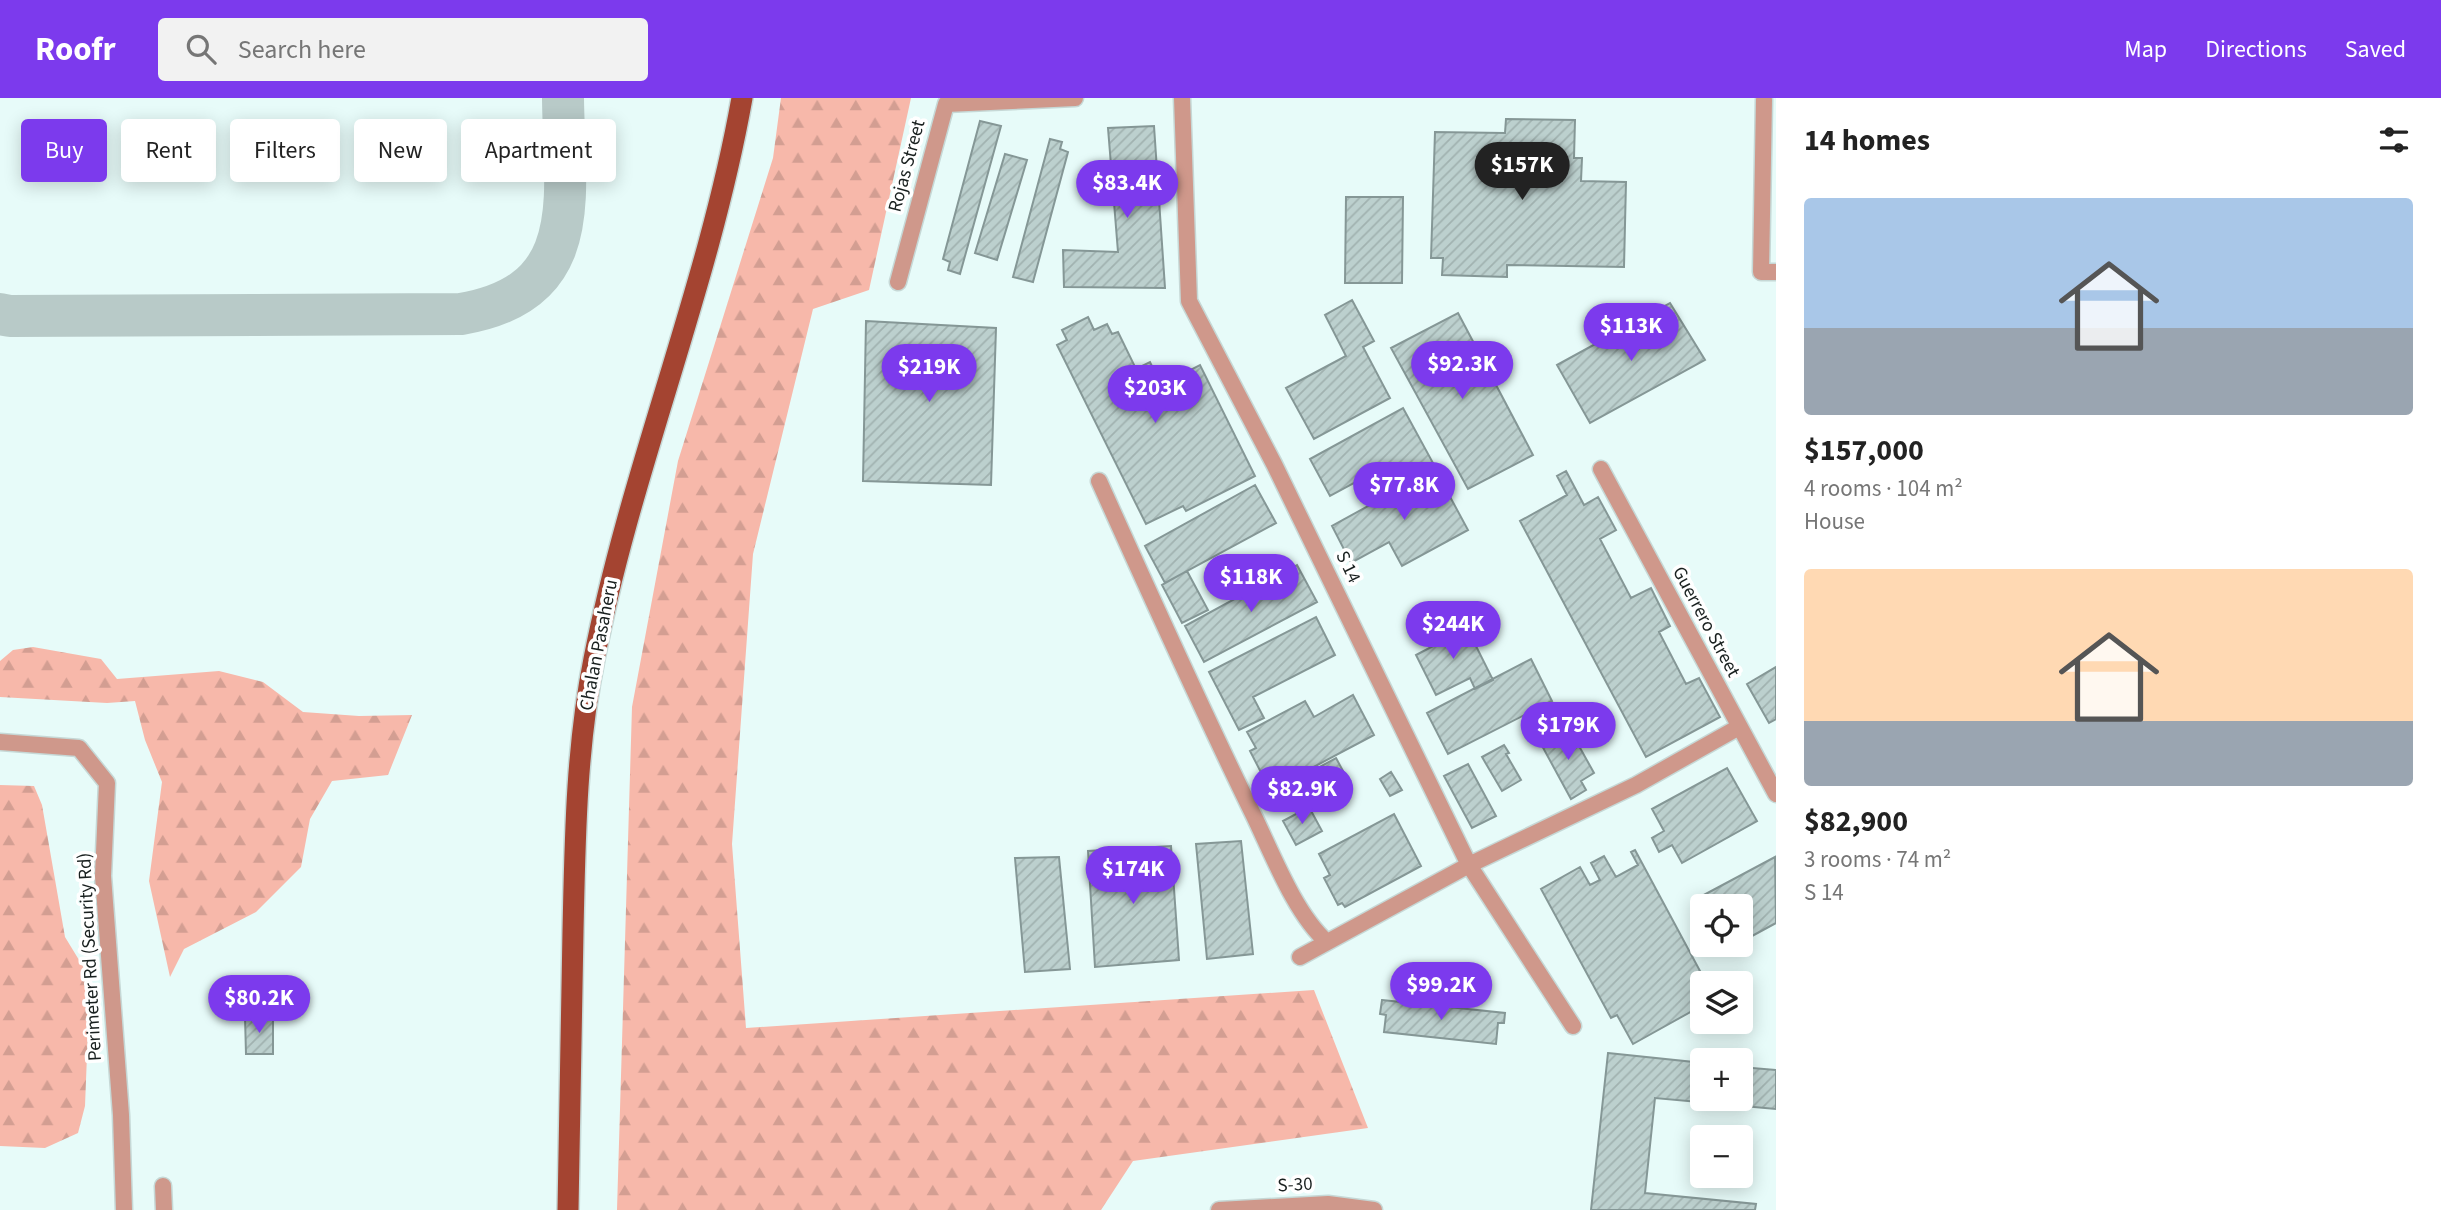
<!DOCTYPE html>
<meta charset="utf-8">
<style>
:root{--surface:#fff;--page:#f2f2f2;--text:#222;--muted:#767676;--accent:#7c3aed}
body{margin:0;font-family:"Source Sans 3",sans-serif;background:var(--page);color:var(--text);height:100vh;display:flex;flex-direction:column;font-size:26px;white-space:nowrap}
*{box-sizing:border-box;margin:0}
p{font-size:23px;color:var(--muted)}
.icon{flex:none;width:38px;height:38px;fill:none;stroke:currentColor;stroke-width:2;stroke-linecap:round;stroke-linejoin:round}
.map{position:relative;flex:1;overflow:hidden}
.side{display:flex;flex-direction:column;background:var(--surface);width:665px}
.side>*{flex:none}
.top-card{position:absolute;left:21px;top:21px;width:665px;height:63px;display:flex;gap:14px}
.controls{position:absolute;left:1690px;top:796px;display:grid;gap:14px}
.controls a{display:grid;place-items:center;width:63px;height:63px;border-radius:7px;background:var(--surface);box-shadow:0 4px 18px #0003;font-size:35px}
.price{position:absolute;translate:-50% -60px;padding:0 16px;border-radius:24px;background:var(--accent);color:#fff;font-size:23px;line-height:46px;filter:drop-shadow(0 2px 4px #0008)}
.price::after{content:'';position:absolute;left:50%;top:42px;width:21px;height:16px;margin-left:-10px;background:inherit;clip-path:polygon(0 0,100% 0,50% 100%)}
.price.selected{background:#222;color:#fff}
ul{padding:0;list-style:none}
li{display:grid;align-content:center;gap:14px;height:371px;padding:0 28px}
li span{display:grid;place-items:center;height:217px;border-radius:7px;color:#555}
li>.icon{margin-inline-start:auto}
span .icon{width:126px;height:126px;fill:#fffc;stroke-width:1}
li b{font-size:30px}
h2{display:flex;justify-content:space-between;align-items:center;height:84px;padding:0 28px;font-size:30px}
.pill{padding:0 24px;border-radius:7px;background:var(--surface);box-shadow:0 4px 18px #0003;font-size:24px;line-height:63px}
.pill.selected{background:var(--accent);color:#fff}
header{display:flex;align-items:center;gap:42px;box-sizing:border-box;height:98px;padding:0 35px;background:var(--accent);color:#fff}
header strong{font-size:33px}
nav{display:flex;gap:38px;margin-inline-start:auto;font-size:24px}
.search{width:490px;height:63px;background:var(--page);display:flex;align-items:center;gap:18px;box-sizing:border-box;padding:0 24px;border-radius:7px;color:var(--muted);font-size:26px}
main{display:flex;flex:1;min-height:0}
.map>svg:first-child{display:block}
.forest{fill:url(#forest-firs)}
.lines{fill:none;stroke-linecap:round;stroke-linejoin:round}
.taxiway{stroke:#b8cac8;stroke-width:42}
.building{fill:url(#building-hatch);stroke:#859796;stroke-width:2}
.minor-casing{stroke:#c6d8d6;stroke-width:19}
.major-casing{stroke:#c6d8d6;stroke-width:24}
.minor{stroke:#cf988b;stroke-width:16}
.major{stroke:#a44431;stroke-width:21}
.labels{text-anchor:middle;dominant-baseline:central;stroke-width:7;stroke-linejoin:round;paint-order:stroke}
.street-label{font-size:19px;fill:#19201f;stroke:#fff}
</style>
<header>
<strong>Roofr</strong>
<div class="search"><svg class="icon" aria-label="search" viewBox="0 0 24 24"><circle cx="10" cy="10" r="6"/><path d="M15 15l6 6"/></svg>Search here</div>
<nav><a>Map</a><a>Directions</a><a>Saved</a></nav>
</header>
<main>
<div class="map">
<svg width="1776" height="1112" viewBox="0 0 1776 1112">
<defs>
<pattern id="forest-firs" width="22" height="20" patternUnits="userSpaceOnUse" patternTransform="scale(1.75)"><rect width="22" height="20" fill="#f7b8aa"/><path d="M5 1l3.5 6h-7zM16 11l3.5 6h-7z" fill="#d39e92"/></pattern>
<pattern id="building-hatch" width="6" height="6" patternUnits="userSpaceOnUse" patternTransform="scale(1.75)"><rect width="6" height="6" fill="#bcd0ce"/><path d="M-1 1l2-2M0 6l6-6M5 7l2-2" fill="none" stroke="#a1b2b0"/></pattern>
</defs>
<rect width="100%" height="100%" fill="#e7fbf9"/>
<path class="forest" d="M781 0H911L869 192 813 211 753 456 732 746 746 930 1314 892 1368 1030 1133 1063 1101 1112H617L632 609 678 363 773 60Z
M33 549 101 561 117 581 219 573 263 584 303 614 359 618 412 617 388 677 332 683 310 721 301 769 256 814 184 851 170 879 149 783 162 684 145 642 135 603 107 605 0 599V563L13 552Z
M0 687 34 688 42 707 65 839 90 880 85 1008 78 1035 45 1050 0 1048Z"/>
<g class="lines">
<path class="taxiway" d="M0 216 10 218 461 216C587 195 564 98 563 0"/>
</g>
<path class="building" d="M1506 21 1575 22 1574 60H1582L1581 83 1626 84 1624 169 1507 167V179L1442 177 1443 160H1431L1435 34 1505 35Z
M980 23 1001 28 960 176 948 172 950 164 943 161Z
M1154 28 1165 190 1064 189 1063 152 1118 154 1108 30Z
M1050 41 1062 44 1060 51 1068 54 1033 184 1013 179Z
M1005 56 1027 62 997 162 975 155Z
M1346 99H1403L1402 185H1345Z
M1352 202 1374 243 1363 249 1390 300 1314 341 1286 290 1346 258 1325 217Z
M1670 205 1705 262 1590 325 1557 267Z
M1458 215 1533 357 1468 391 1391 250Z
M1088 219 1094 232 1107 226 1112 236 1118 234 1136 271 1150 264 1161 287 1200 267 1255 378 1186 413 1183 408 1146 426 1057 247 1067 242 1062 232Z
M866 223 996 230 991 387 863 383Z
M1403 310 1433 365 1373 398 1363 380 1330 398 1310 361Z
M1435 371 1468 432 1402 468 1389 444 1351 465 1332 428Z
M1566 373 1584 407 1598 399 1616 432 1600 441 1631 500 1651 490 1670 528 1659 534 1686 586 1699 580 1720 619 1646 659 1520 423 1567 397 1557 378Z
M1255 387 1276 425 1165 485 1145 448Z
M1297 467 1317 504 1204 564 1185 528Z
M1187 473 1208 512 1182 525 1162 487Z
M1316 519 1335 557 1253 599 1264 620 1239 632 1209 574Z
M1448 525 1455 538 1468 532 1493 582 1475 591 1470 580 1436 597 1416 557 1439 545 1433 533Z
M1531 561 1552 603 1448 656 1427 615Z
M1776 569V621L1769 625 1747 586Z
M1353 597 1374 637 1270 692 1250 653 1256 650 1247 634 1305 603 1314 619Z
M1569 630 1594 675 1581 683 1586 692 1571 701 1541 646Z
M1504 647 1509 655 1506 656 1521 682 1502 693 1482 659Z
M1336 660 1349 684 1309 706 1296 682Z
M1468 666 1496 718 1472 730 1444 678Z
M1727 670 1757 723 1682 765 1672 747 1659 754 1652 740 1664 733 1652 711Z
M1391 674 1402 692 1390 698 1380 681Z
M1309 709 1322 733 1296 747 1283 723Z
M1394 716 1421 768 1345 809 1342 805 1338 807 1324 780 1330 777 1319 756Z
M1241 743 1253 856 1207 861 1196 746Z
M1171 748 1179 862 1095 869 1088 753Z
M1635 752 1707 886H1703V907L1633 946 1617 917 1611 920 1541 791 1580 769 1590 787 1600 782 1591 765 1604 758 1616 779 1638 767 1631 754Z
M1059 759 1070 871 1025 874 1015 760Z
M1775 759 1776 825 1741 844V808H1705L1700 799Z
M1382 902 1505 915 1504 925H1498L1496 946 1384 934 1386 917 1380 916Z
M273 918V956H246L245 919Z
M1608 955 1703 965V1001H1741V969L1776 972V1011L1655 1000 1645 1095 1756 1106 1755 1112H1591Z"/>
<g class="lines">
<defs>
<path id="minor" d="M1182 0 1189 203 1274 366 1469 767 1573 928
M1764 2 1761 174H1776
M898 184 946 6 1075 0
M1601 371 1776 696
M1099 383C1149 494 1199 606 1253 716 1272 755 1295 816 1327 844
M0 644 79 650 107 685 103 778 121 1017 124 1112
M1300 859 1469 767 1636 687 1739 629
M163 1088 164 1112
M1219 1112 1328 1106 1374 1112"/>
<path id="major" d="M568 1112C570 1019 571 926 573 833 575 742 576 651 594 561 631 371 708 191 742 0"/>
</defs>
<use href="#minor" class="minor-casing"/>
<use href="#major" class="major-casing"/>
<use href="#minor" class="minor"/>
<use href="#major" class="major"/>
</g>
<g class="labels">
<g class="street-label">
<text transform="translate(907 68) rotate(-75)">Rojas Street</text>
<text transform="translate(1348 469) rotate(64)">S 14</text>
<text transform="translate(1706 524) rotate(62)">Guerrero Street</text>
<text transform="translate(599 547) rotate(-79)">Chalan Pasaheru</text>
<text transform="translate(90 859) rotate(-93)">Perimeter Rd (Security Rd)</text>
<text transform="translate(1295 1087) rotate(-3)">S-30</text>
</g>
</g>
</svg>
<div class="controls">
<a><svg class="icon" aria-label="locate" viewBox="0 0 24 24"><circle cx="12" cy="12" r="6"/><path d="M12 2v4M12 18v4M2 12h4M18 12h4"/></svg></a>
<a><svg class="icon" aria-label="layers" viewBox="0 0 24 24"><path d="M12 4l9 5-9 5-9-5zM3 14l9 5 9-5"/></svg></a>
<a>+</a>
<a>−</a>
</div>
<b class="price selected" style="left:1522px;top:104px">$157K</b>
<b class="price" style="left:1127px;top:122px">$83.4K</b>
<b class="price" style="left:1631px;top:265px">$113K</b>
<b class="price" style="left:1462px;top:303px">$92.3K</b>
<b class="price" style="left:929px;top:306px">$219K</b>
<b class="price" style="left:1155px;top:327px">$203K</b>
<b class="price" style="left:1404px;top:424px">$77.8K</b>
<b class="price" style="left:1251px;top:516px">$118K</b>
<b class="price" style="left:1453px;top:563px">$244K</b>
<b class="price" style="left:1568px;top:664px">$179K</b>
<b class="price" style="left:1302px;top:728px">$82.9K</b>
<b class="price" style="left:1133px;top:808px">$174K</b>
<b class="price" style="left:1441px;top:924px">$99.2K</b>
<b class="price" style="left:259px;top:937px">$80.2K</b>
<div class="top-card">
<a class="pill selected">Buy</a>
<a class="pill">Rent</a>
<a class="pill">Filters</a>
<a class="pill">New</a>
<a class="pill">Apartment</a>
</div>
</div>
<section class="side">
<h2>14 homes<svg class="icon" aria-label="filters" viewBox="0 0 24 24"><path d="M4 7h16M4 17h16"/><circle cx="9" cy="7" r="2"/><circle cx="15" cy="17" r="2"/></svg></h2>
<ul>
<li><span style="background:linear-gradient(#a9c7e8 60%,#9aa5b1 0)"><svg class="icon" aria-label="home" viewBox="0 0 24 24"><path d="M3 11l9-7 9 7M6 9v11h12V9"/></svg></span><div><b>$157,000</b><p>4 rooms · 104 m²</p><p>House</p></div></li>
<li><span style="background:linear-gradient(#ffd9b3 70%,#9aa5b1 0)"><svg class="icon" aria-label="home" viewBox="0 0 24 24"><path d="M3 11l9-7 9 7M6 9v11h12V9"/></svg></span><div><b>$82,900</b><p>3 rooms · 74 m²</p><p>S 14</p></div></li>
</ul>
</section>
</main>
